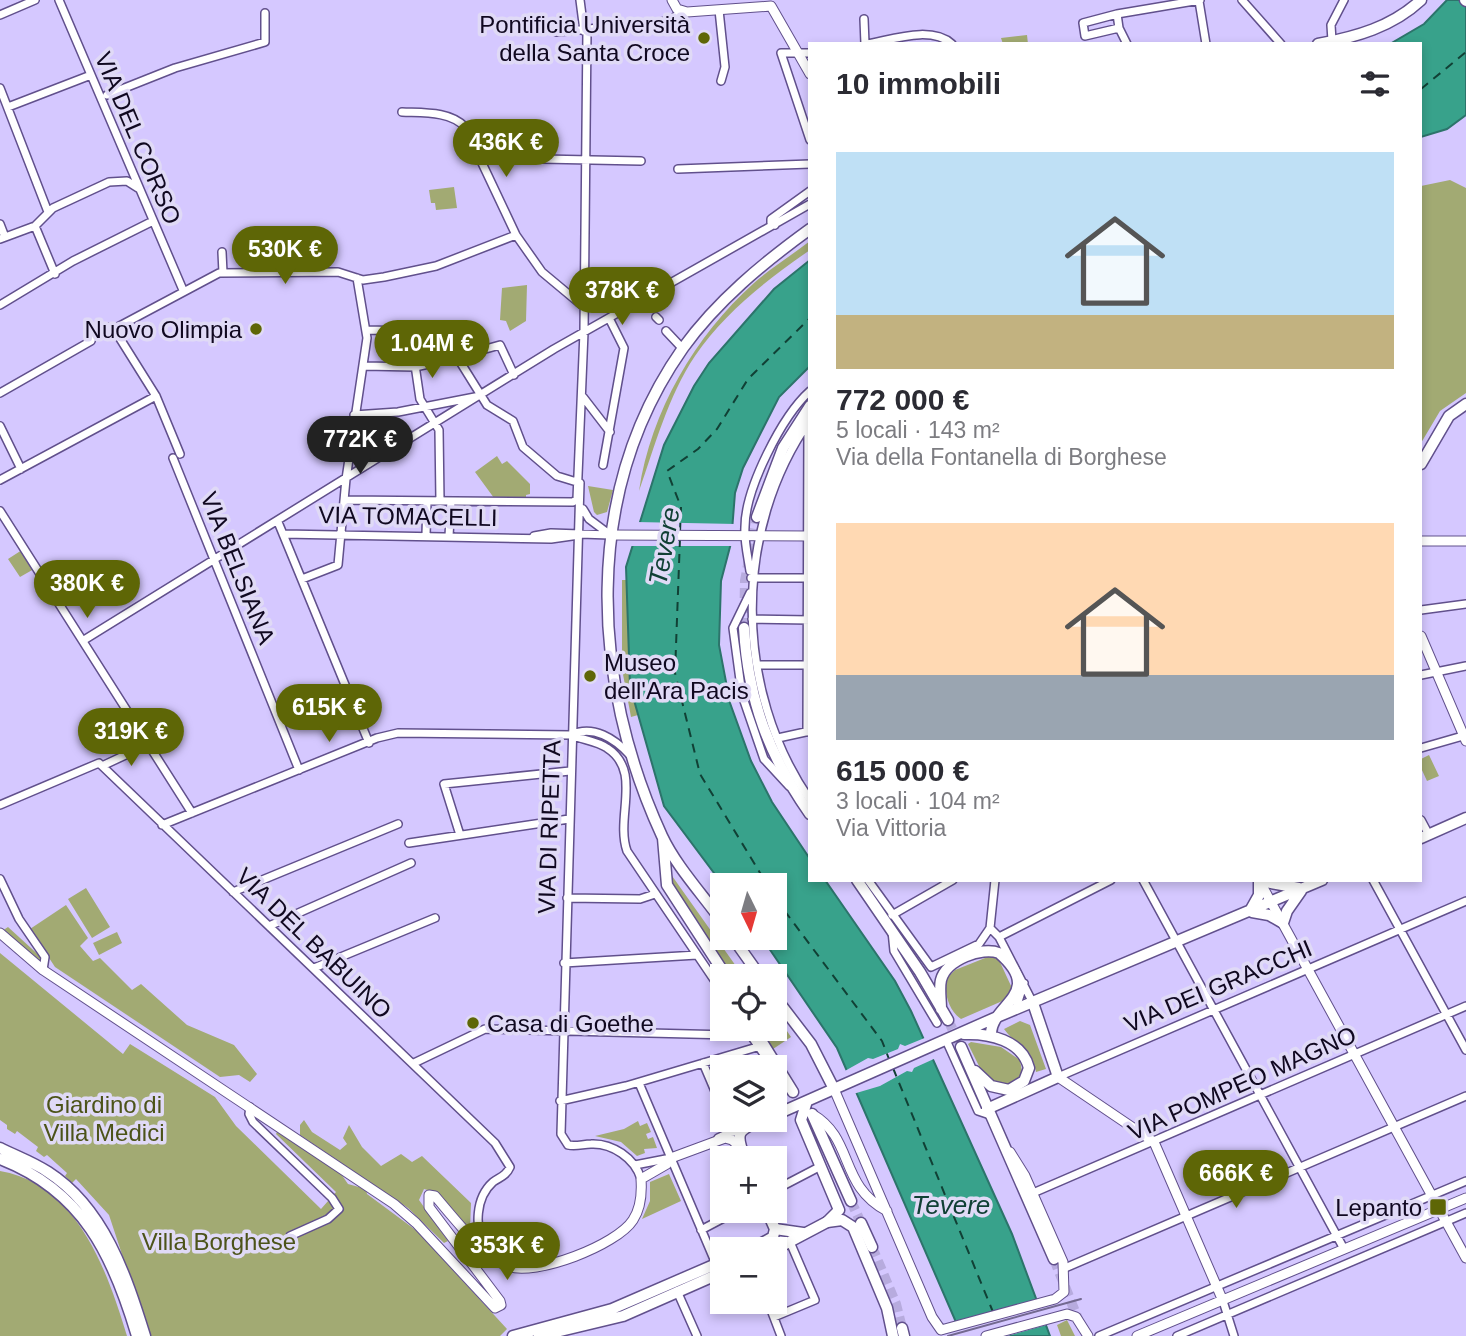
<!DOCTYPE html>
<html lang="it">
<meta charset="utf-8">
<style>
:root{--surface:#fff;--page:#f7f7f7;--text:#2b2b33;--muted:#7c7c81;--accent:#5e6606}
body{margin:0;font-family:Helvetica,sans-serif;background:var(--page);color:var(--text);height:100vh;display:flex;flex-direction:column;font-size:26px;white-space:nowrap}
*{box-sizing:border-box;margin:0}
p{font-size:23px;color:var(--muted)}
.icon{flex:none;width:38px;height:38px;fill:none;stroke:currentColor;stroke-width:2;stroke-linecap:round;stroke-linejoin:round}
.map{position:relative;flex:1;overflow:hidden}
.details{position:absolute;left:808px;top:42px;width:614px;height:840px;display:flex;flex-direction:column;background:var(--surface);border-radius:0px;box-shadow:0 4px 10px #0003}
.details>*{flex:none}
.needle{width:46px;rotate:175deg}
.fabs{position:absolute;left:710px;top:873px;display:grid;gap:14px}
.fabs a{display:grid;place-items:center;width:77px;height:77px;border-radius:0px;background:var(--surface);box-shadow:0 4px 10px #0003;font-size:35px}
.price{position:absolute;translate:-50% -60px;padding:0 16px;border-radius:24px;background:var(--accent);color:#fff;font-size:23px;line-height:46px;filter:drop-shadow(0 2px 4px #0008)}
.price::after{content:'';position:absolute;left:50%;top:42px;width:21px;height:16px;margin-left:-10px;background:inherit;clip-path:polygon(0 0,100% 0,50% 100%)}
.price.on{background:#222;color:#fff}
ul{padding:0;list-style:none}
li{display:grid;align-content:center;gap:14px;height:371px;padding:0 28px}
li span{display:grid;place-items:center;height:217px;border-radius:0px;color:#555}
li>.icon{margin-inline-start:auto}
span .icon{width:126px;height:126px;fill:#fffc;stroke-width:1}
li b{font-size:30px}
h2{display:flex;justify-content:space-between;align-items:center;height:84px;padding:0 28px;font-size:30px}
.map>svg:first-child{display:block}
.green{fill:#a2aa73}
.water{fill:#38a28b;stroke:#2c746b;stroke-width:2}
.pier{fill:#d5c8ff}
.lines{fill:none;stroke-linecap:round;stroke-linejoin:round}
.ferry{stroke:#114035;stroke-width:2;stroke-dasharray:9 7;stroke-linecap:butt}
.primary-tunnel{stroke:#b7abde;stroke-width:10;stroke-dasharray:10 5;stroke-linecap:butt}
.minor-casing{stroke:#61508c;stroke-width:10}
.tertiary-casing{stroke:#61508c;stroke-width:11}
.secondary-casing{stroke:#61508c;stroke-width:13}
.primary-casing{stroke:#61508c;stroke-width:13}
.minor{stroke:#fff;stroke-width:7}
.tertiary{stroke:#fff;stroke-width:9}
.secondary{stroke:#fff;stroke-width:10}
.primary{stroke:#fff;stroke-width:10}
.rail{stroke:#736990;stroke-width:2}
.poi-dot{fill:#5e6606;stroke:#e0daf6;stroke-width:2.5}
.labels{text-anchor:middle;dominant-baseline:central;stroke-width:7;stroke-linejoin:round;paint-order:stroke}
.poi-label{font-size:24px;fill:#100820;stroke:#e0daf6;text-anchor:end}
.street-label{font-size:24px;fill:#100820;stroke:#e0daf6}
.park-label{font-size:24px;fill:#4c5319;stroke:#e0daf6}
.water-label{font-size:26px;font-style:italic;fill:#114035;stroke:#e0daf6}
</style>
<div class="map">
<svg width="1466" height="1336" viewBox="0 0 1466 1336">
<rect width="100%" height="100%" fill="#d5c8ff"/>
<path class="green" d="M1027 35 1028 44H1003L1001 38Z
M1450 180 1466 188V393L1440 411 1421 443V186Z
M454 187 457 208 436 210 435 203H431L429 190Z
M810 241V250C768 279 724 313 695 356 668 396 655 446 639 491 651 411 695 336 754 283 771 268 792 255 810 241Z
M527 285 526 321 510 331 506 321 500 320 502 288Z
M497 456 502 464 507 461 530 484V494L526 495V498H494L475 472Z
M588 486 613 490 607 512 597 515 594 512Z
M22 550 34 569 20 577 8 559Z
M622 580H627L630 686 638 715 631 717 622 669Z
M1429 755 1439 776 1427 781 1421 768V759Z
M670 873 743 976H728L669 885Z
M86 888 110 927 92 938 68 899Z
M66 905 88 938 80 946 93 961 100 958 132 990 141 984 187 1025 234 1045 257 1074 250 1082 239 1075 220 1077 55 967 30 929Z
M8 927 43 959 40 966 2 931Z
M117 932 122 943 99 955 93 943Z
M0 953 123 1054 130 1044 215 1097 236 1126 321 1209 336 1192 276 1134 277 1132 339 1171 348 1184 366 1189 367 1194 417 1231 507 1329 500 1336H149L109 1215 76 1179 72 1183 65 1176 67 1173 47 1155 44 1157 36 1151 38 1147 17 1131 15 1134 7 1129V1125L0 1120Z
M990 956 999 960 1012 988 1007 999 961 1019C949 1011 943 992 947 978L955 970Z
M775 1013 791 1037 770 1051 756 1029H775Z
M1020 1021 1030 1025 1046 1069 1036 1072C1033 1050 1016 1046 1004 1029Z
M971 1042 1001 1047 1020 1060 1023 1077 1004 1087 984 1076 968 1044Z
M304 1120 312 1132 340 1150 347 1144 343 1138 349 1125 362 1147 381 1166 401 1154 412 1162 422 1156 471 1203 470 1230 438 1193 424 1189 419 1200 448 1241 444 1243 408 1208 300 1135V1125Z
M638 1121 640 1126 647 1123 651 1132 646 1134 648 1139 653 1137 657 1148 644 1149 645 1153 637 1156 621 1142 595 1136 624 1129Z
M0 1171C77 1184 107 1270 127 1336H0Z
M669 1174 681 1201 642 1219 650 1201V1182Z
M1067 1320 1075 1336H1061L1057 1325Z"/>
<path class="water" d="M1447 0H1466V115L1447 129 1421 137V44H1390L1424 24Z
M810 260V366L779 397 743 468 735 493 731 543 721 581 719 645 730 703 751 761 772 802 810 859V880H825L895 981 911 1011 1012 1234 1050 1336H962L837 1048 762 938H775V886L723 885 664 806 630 686 626 567 664 445 694 386 709 363 774 289Z"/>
<path class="pier" d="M636 522 736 524 735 544 734 546H630Z
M927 1037 936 1058 914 1068 912 1072 907 1071 880 1086 853 1094 843 1072 868 1058 873 1059 898 1049 900 1044 905 1046Z
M1041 1298 1050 1324 1007 1336H958L953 1324Z"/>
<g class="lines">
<path class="ferry" d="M1421 89 1466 52
M680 532 681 507 667 471 698 449 717 429 748 379 810 318
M680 538 675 673 700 774 768 886
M775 898 882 1041 889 1059
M893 1068 993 1312"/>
<path class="primary-tunnel" d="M744 628 745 581 757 517
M948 1020 961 1047
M851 1201 861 1223
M872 1247 896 1304 902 1328
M1054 1259 1080 1324"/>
<defs>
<path id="minor" d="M59 0 183 290
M580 0 584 31
M1242 0 1281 44
M1199 1 1206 44
M719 10 725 67 721 81
M1117 14 1200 0
M0 15 35 0
M864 19 865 44
M661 22 672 20 681 11
M1119 28 1085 36 1083 23 1117 14 1119 28 1127 44
M556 32 653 23
M1332 41 1331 25 1344 0
M866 44C891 40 931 25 952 44
M810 53H781L810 140
M0 88 48 212
M107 95 175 68 265 42V13
M8 107 91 75
M402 112C423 113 450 111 465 127L516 235 542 272 584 307
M479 152 542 159 641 161
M678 169 810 164
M0 224 5 237
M775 225 771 223V219L810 191
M35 226 55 274
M0 239 35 226 53 208 109 182 127 181 138 188
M222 252 223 273
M0 305 73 261 153 221
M656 317 659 320
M114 329 156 396 180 454
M367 330 410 331 420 399 439 430 440 501
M666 331 683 349
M454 352 487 405 513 421 523 447 557 476 580 483
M364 366 415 367 433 363 462 349 482 350 500 345 514 375
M0 393 91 341 93 334 105 327 114 329 219 273 338 272 363 280 384 277 436 266 516 235
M583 397 610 432
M354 415 398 412 475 397
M810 420C732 531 734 690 810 800
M0 426 21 469
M173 458 299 770
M603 465 624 348 609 318
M0 480 156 396
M580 483 561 1134 568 1145C576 1147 583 1144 591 1144 612 1143 635 1158 641 1179
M344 500 573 502 577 499 584 332 587 31
M583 509 589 519 609 534
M0 511 192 813
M278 522 369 743
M283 534 551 539 579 535
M426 535 427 501
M449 536 451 501
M534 536 551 533 610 535
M750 571C748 557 744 542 745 527 745 489 782 416 810 391
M751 578H809
M302 579 338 565 346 479 367 338 357 278
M750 593 733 628 742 695 764 759 789 786
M1421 610 1466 604
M752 619 810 620
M84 640 554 349 810 204
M757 665H808
M1421 675 1466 666
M807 732 808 425
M571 735C583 740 597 741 607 748 643 771 615 817 627 851L723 993
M778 738 810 731
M1421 748 1466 735
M102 766 149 744
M0 805 99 763 495 1143 510 1167C506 1176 500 1177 493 1182 475 1198 475 1227 484 1247
M1421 820 1429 835
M162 825 377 738 398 733 571 735C593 724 615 739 630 755
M460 835 444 784 570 771
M409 843 569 819
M0 879 19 919 45 957 43 970
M868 880 931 967 979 944 990 928
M995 880 990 928 999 937 1033 1003
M1143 880 1344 1249
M1373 880 1466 1050
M233 892 398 824
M567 898 640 899 655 894
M892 915 953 880
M269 926 411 863
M892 931 894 951 937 1023
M999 937 1111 880
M564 963 697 955
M314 968 435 918
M1016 1008 1024 983
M747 1030 772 1066
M946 1040 978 1111 990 1115
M414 1063 485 1029 730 1035 749 1033
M703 1063 723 1110
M1058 1077 1466 901
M639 1083 716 1264
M560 1101 626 1086 757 1047
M250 1107 249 1114 253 1122 332 1198 339 1209 328 1219 290 1236
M727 1120 733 1132
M718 1138 742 1127
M635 1165 671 1158
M775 1190 821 1166
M1033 1193 1466 1006
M701 1230 737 1211
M1065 1268 1466 1096
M677 1291 697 1336
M1223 1301 1234 1336
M768 1302 781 1336
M774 1317 815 1300 790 1242
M1099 1336 1466 1181
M1177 1336 1466 1213"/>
<path id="tertiary" d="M672 0 677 9 687 12 771 6 810 74
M610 535 810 536
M1421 541H1466
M1421 636 1466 741
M1260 882 1466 1258
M0 933 43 970 394 1204 416 1223 495 1308 501 1305 500 1301 429 1207V1195L435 1196C453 1217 483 1256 507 1266 535 1277 617 1245 633 1220 641 1208 642 1193 641 1179L667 1164 671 1158 725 1138 732 1140 741 1148
M1058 1077 1154 1142 1223 1301
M834 1089 932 1317 941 1330 1055 1299 1064 1292 1063 1262 1025 1176 1010 1152
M812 1114C855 1139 838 1185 887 1211
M986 1336 1067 1314 1076 1317 1088 1336
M1137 1336 1466 1198"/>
<path id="secondary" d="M1421 838 1466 818
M1250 911 1259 895V881L1299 888
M1252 912 1269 915 1283 923 1287 911 1301 891
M997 1017 1322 880
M987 1109 1058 1077 1033 1003
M827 1222 842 1220 853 1227 887 1308 893 1336
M775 1229 803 1233"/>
<path id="primary" d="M1465 0 1466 1
M1318 44C1356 37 1392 27 1421 0
M1421 464 1449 416 1466 404
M757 517 783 448 810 406
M744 628C748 700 769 756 810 814
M663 838 667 885 726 976
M857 880 920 972 948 1020
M723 923C703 895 676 866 662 836 591 682 581 493 683 348 717 301 763 263 810 229
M733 938 760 976
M775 997 811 1044 834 1089
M941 1009C941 1000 939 988 941 980 946 960 982 946 999 953 1046 994 991 1004 991 1034
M754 1029 793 1092
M964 1034C989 1033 1022 1040 1029 1068L1024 1081 1009 1090 991 1086 975 1071
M961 1047 1054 1259
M812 1114 851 1201
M775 1115 997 1017
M0 1148C16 1156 33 1162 48 1172 104 1208 126 1275 145 1336
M745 1158C735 1133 737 1130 762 1120
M0 1159C83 1191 113 1255 137 1336
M861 1223 872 1247
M750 1250 773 1237 775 1229 767 1211
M774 1250 827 1222 839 1210 801 1120 807 1101
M902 1328 904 1336
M513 1336 612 1309 723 1261
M539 1336 623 1316 723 1272"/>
</defs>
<use href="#minor" class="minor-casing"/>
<use href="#tertiary" class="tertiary-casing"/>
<use href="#secondary" class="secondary-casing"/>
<use href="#primary" class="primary-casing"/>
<use href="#minor" class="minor"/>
<use href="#tertiary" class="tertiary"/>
<use href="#secondary" class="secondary"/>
<use href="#primary" class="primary"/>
<path class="rail" d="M948 1336 1081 1299"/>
</g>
<g class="poi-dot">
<circle cx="704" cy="38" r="7"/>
<circle cx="256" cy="329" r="7"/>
<circle cx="590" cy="676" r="7"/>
<circle cx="473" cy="1023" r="7"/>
<rect x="1429" y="1198" width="18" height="18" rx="3.5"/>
</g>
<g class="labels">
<g class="poi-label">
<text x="690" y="24">Pontificia Università<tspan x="690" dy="28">della Santa Croce</tspan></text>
<text x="242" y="329">Nuovo Olimpia</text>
<text x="604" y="662" text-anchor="start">Museo<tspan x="604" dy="28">dell'Ara Pacis</tspan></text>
<text x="487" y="1023" text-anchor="start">Casa di Goethe</text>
<text x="1422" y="1207">Lepanto</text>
</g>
<g class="street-label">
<text transform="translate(138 138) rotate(67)">VIA DEL CORSO</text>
<text transform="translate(408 516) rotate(1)">VIA TOMACELLI</text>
<text transform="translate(238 568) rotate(68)">VIA BELSIANA</text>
<text transform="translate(549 827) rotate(-88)">VIA DI RIPETTA</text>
<text transform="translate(314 943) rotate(44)">VIA DEL BABUINO</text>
<text transform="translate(1218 986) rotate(-23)">VIA DEI GRACCHI</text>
<text transform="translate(1242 1083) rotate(-24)">VIA POMPEO MAGNO</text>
</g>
<g class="park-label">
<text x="104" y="1104">Giardino di<tspan x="104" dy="28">Villa Medici</tspan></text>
<text x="219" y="1241">Villa Borghese</text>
</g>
<g class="water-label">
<text transform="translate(664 546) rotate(-80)">Tevere</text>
<text x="951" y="1205">Tevere</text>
</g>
</g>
</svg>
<div class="fabs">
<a><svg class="needle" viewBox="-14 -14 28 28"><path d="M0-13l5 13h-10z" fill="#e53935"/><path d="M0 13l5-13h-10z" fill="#7c7c81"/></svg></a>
<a><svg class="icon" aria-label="locate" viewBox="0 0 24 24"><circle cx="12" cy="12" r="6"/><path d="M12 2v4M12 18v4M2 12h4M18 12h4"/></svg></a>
<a><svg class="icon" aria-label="layers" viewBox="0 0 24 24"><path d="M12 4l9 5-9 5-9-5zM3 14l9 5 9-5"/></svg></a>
<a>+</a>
<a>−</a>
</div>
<b class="price" style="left:506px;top:179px">436K €</b>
<b class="price" style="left:285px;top:286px">530K €</b>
<b class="price" style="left:622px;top:327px">378K €</b>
<b class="price" style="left:432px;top:380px">1.04M €</b>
<b class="price on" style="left:360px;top:476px">772K €</b>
<b class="price" style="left:87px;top:620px">380K €</b>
<b class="price" style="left:329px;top:744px">615K €</b>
<b class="price" style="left:131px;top:768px">319K €</b>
<b class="price" style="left:1236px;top:1210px">666K €</b>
<b class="price" style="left:507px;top:1282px">353K €</b>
<section class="details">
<h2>10 immobili<svg class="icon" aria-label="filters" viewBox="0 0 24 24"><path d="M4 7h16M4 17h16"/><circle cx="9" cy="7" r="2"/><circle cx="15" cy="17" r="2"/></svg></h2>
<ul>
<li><span style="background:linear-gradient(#bfe0f5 75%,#c2b280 0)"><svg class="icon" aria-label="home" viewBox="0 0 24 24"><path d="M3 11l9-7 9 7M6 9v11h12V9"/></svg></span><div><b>772 000 €</b><p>5 locali · 143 m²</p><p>Via della Fontanella di Borghese</p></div></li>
<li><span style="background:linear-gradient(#ffd9b3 70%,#9aa5b1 0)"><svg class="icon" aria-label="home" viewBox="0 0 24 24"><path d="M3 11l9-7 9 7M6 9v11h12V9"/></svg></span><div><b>615 000 €</b><p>3 locali · 104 m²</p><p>Via Vittoria</p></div></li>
</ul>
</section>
</div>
